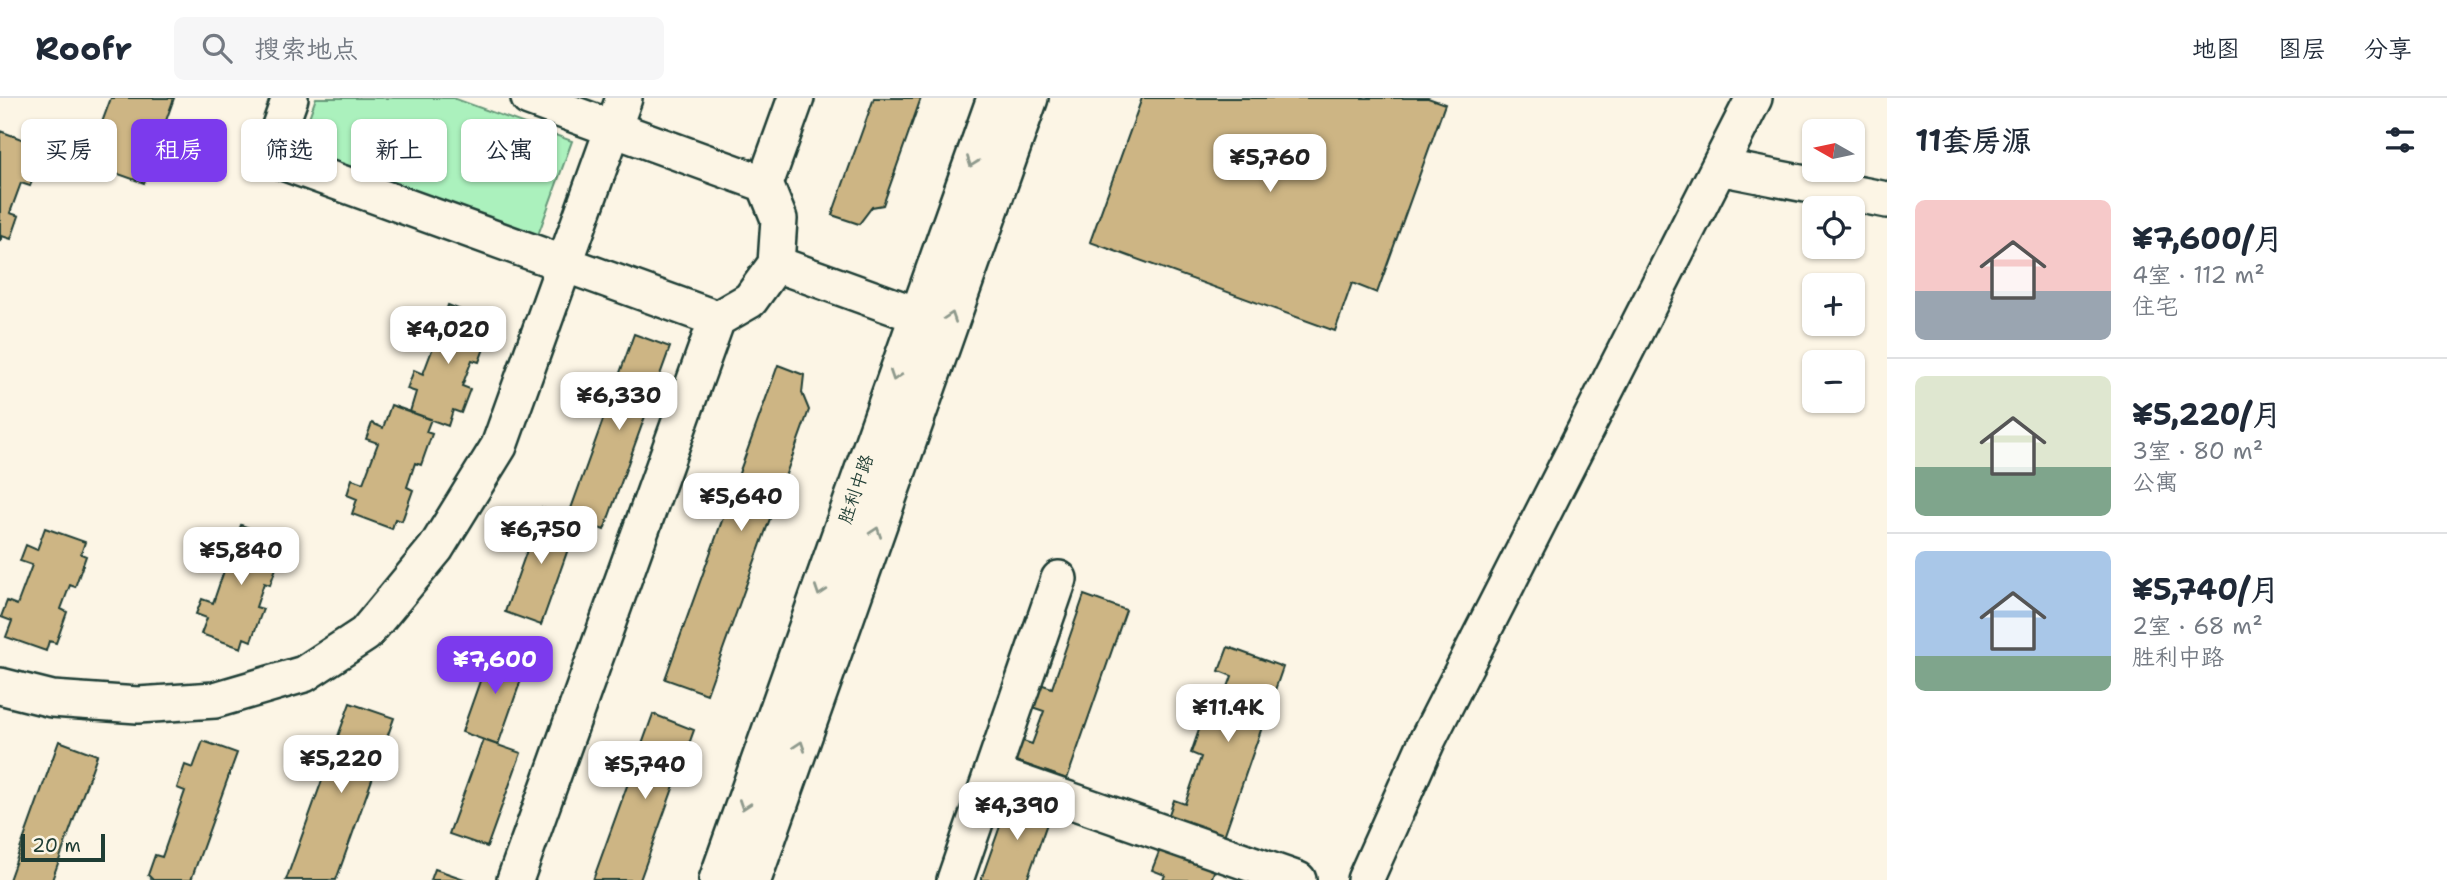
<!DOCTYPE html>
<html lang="zh">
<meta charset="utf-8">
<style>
:root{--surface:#fff;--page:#f6f6f7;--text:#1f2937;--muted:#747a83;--line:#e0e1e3;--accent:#7c3aed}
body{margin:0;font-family:"Shantell Sans","LXGW WenKai TC",sans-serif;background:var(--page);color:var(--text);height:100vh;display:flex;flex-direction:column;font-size:26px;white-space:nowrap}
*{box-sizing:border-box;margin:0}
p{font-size:23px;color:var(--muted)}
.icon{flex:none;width:38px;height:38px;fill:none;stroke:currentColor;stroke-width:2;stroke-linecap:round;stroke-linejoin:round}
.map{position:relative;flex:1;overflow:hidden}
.drawer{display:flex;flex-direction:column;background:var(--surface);width:560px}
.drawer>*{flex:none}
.guide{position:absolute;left:21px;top:21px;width:665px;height:63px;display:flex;gap:14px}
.needle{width:46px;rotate:279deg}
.buttons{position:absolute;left:1802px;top:21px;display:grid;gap:14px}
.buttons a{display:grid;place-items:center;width:63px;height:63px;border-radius:10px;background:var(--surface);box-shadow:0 2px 5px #0004;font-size:35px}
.scale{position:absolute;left:21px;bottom:18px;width:84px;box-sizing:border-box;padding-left:7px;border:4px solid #1f3d34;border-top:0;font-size:19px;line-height:24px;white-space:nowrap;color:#1f3d34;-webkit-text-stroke:5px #fcf5e5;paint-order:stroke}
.price{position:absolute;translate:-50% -60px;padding:0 16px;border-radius:14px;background:#fff;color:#222;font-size:23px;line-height:46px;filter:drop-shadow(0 2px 4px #0008)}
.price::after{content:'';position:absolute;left:50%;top:42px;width:21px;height:16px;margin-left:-10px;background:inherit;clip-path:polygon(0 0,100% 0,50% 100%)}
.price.on{background:var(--accent);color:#fff}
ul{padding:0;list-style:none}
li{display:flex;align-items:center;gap:21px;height:175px;padding:0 28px}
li+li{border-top:2px solid var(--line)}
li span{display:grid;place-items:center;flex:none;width:196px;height:140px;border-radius:10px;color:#555}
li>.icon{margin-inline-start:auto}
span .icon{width:84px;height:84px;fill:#fffc;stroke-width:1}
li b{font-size:30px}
h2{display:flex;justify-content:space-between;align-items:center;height:84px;padding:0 28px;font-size:30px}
.chip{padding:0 24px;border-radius:10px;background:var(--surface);box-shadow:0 2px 5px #0004;font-size:24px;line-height:63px}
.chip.on{background:var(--accent);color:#fff}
header{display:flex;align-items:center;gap:42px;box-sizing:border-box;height:98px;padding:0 35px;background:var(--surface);border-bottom:2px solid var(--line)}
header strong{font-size:33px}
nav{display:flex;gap:38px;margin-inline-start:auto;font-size:24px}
.search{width:490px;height:63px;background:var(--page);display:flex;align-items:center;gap:18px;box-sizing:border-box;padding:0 24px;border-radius:10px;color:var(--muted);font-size:26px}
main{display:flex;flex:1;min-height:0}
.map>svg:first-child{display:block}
.green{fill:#abf1bd;stroke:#659778;stroke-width:2}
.building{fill:#cdb584;stroke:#1f3d34;stroke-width:2}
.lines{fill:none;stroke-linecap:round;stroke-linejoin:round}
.minor-casing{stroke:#1f3d34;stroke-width:40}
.minor{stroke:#fcf5e5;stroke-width:35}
.oneway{stroke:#8e998c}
.labels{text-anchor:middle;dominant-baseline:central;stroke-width:5;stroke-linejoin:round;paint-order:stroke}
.street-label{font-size:18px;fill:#1f3d34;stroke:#fcf5e5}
</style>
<header>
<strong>Roofr</strong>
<div class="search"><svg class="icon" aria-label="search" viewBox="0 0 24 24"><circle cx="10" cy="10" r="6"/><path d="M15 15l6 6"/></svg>搜索地点</div>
<nav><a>地图</a><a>图层</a><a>分享</a></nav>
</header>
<main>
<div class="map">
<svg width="1887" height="782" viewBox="0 0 1887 782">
<rect width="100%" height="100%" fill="#fcf5e5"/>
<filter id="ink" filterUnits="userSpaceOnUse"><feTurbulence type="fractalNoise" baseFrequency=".0143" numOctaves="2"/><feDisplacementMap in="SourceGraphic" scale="14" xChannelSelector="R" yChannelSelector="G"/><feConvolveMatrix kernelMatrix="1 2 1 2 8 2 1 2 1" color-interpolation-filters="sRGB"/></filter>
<g filter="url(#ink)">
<path class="green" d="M316 0H453L572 43 538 137 298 50Z"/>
<path class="building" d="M111 0H174L144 85 87 65Z
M874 0H921L883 107 872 109 859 126 832 117Z
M1142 0H1428L1445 6 1377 195 1352 185 1335 233 1090 144Z
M0 33 35 46 29 64 38 67 30 88 21 85 10 115 19 118 11 141 2 138 0 144Z
M448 207 486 222 482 234 489 237 479 264 472 262 462 288 470 291 461 315 453 312 448 328 410 314 416 294 407 291 414 272 423 276 435 244 425 240 431 225 441 228Z
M634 236 670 249 604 432 568 419Z
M778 267 804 277 802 295 809 312 707 596 665 581Z
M391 307 431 321 426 334 432 336 421 367 415 365 407 389 413 392 402 423 395 421 392 431 352 416 357 401 347 397 352 381 363 385 378 345 366 341 372 325 383 330Z
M542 410 578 423 541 527 505 514Z
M241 427 280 441 276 454 281 456 270 487 264 485 256 509 263 511 251 543 244 540 241 550 201 536 207 520 196 516 202 501 213 505 227 464 216 460 221 445 233 449Z
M45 430 85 444 81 456 86 458 75 489 70 487 61 511 67 514 56 545 49 543 46 553 6 539 12 523 1 519 7 503 17 507 32 467 20 463 26 447 37 452Z
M1084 497 1126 512 1067 681 1013 662 1020 642 1032 646 1044 613 1032 609 1040 586 1052 590Z
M492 549 528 562 498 647 462 634Z
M1228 549 1283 569 1223 741 1167 722 1174 702 1185 706 1201 659 1191 655 1206 612 1218 616 1232 578 1219 573Z
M350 605 394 620 336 782H286Z
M653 616 694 632 640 782H593Z
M483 642 521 655 487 749 449 736Z
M59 643 97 657 52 782H9Z
M203 643 237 655 191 782H153L148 777 155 757 162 759 185 693 177 690 185 667 193 670Z
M1010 700 1051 714 1027 782H981Z
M1161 749 1216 768 1211 782H1163L1165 777 1152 772Z
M435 771 467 782H431Z"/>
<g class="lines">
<defs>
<path id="minor" d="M290 0 269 59 717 221
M529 0 765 86
M1719 69 1887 102
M776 166 917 217
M0 588 52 601 138 607 215 602 304 576 365 536 436 450 499 348 624 0
M992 675 1298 782
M515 782 717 221 750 202 776 166 779 121 765 86 796 0
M717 782 995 0
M753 782 1030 0
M955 782 1059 481
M1365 782 1427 643 1754 0"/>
</defs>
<use href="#minor" class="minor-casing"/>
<use href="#minor" class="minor"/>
</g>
<defs><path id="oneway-chevron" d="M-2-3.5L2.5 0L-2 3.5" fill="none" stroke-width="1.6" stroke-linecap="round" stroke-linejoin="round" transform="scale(1.75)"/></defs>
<g class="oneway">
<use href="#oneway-chevron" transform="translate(972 64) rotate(110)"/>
<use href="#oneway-chevron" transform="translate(951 219) rotate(-71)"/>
<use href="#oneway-chevron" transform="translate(895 278) rotate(109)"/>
<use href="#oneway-chevron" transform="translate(876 434) rotate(-71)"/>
<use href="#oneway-chevron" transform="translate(820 493) rotate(109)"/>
<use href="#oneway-chevron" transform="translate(800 648) rotate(-71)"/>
<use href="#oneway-chevron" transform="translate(744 707) rotate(109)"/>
</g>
</g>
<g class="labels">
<g class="street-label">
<text transform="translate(856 391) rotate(-71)">胜利中路</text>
</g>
</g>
</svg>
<div class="buttons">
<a><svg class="needle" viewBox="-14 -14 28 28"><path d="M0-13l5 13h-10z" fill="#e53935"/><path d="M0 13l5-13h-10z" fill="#747a83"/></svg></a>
<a><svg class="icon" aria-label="locate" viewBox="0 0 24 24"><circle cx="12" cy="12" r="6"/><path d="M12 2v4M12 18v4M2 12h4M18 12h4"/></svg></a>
<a>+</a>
<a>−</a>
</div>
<div class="scale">20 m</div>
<b class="price" style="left:1270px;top:96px">¥5,760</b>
<b class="price" style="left:448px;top:268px">¥4,020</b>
<b class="price" style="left:619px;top:334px">¥6,330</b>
<b class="price" style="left:741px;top:435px">¥5,640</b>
<b class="price" style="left:541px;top:468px">¥6,750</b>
<b class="price" style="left:241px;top:489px">¥5,840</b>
<b class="price on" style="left:495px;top:598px">¥7,600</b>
<b class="price" style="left:1228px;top:646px">¥11.4K</b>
<b class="price" style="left:341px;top:697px">¥5,220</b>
<b class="price" style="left:645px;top:703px">¥5,740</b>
<b class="price" style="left:1017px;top:744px">¥4,390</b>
<div class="guide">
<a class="chip">买房</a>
<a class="chip on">租房</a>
<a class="chip">筛选</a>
<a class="chip">新上</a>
<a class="chip">公寓</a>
</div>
</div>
<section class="drawer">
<h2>11套房源<svg class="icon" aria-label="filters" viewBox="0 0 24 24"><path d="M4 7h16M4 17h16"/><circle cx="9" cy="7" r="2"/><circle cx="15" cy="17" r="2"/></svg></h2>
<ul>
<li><span style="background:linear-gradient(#f6c9c9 65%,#9aa5b1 0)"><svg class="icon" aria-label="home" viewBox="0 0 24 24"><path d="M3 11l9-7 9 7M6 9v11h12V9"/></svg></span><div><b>¥7,600/月</b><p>4室 · 112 m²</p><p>住宅</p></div></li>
<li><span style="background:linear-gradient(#dfe7d0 65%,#7fa58c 0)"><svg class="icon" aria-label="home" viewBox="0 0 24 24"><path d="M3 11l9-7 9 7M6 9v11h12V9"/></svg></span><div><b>¥5,220/月</b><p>3室 · 80 m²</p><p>公寓</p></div></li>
<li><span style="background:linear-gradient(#a9c7e8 75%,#7fa58c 0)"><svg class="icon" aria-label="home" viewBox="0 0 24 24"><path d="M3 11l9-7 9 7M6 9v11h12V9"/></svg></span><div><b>¥5,740/月</b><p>2室 · 68 m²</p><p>胜利中路</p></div></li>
</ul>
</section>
</main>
